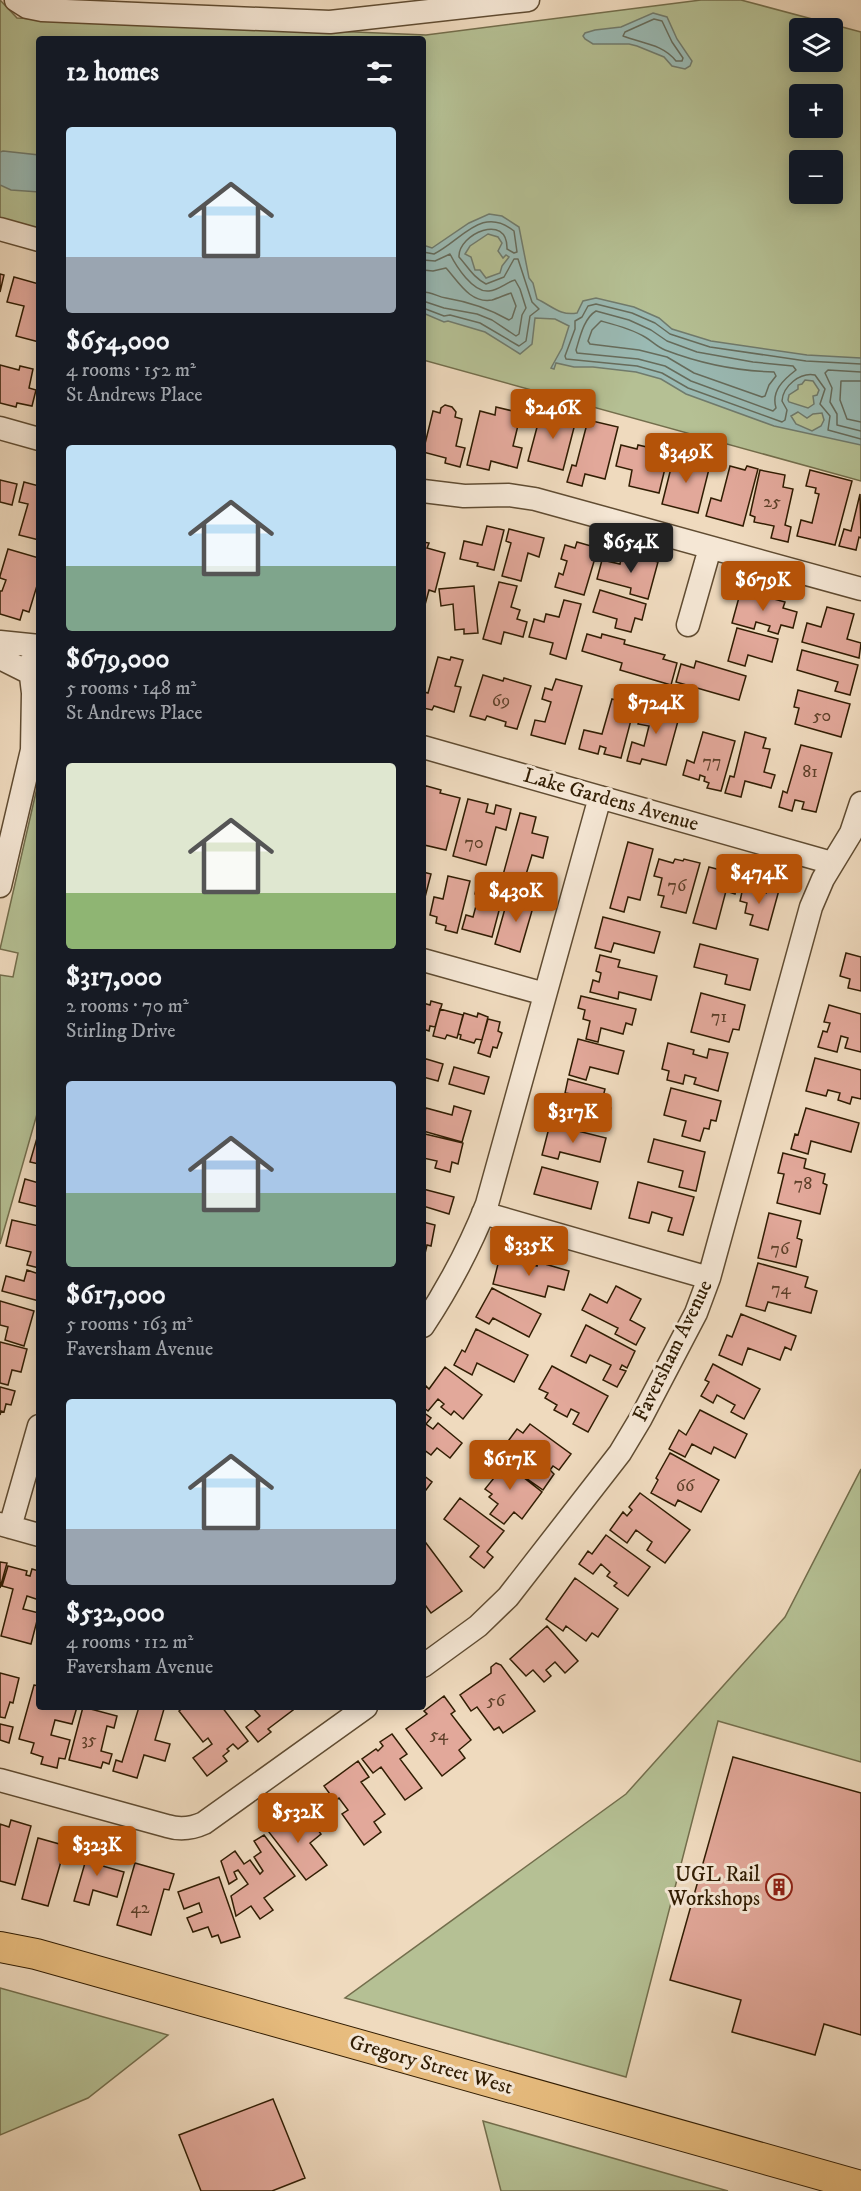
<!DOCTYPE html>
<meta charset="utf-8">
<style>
:root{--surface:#171b24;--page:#242831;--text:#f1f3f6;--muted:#9ea1a6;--accent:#b45309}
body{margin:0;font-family:"IM FELL DW Pica",serif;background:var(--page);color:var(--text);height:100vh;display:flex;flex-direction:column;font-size:22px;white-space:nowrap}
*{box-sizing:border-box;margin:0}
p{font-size:20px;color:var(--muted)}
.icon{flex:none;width:33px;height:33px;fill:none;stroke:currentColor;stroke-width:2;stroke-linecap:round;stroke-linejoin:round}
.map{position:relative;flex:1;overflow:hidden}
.sheet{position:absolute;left:36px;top:36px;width:390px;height:1674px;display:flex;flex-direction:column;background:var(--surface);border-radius:6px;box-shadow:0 3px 15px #0003}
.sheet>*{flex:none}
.buttons{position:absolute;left:789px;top:18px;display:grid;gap:12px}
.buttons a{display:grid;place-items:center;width:54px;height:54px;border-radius:6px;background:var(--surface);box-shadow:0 3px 15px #0003;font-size:30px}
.price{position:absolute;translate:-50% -51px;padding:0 14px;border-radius:6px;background:var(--accent);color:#fff;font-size:20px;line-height:39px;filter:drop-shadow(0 2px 3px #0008)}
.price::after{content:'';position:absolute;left:50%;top:36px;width:18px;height:14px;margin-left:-9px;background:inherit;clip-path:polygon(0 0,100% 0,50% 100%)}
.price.active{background:#222;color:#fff}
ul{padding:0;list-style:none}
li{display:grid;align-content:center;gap:12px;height:318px;padding:0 30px}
li span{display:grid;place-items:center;height:186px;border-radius:6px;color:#555}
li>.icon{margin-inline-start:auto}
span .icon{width:108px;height:108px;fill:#fffc;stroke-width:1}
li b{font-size:26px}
h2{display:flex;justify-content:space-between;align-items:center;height:72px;padding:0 30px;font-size:26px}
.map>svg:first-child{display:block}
.green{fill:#b5c094;stroke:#736e4c;stroke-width:1.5;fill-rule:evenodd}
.water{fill:#9abab4;stroke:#707b6d;stroke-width:1.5;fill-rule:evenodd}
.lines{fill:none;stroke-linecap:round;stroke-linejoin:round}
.shore{stroke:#666c5c;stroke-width:1.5}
.building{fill:#e2a89a;stroke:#311d03;stroke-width:1.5}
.minor-casing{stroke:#604c32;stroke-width:25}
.major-casing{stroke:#311d03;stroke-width:32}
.minor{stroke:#f5e7d5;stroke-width:22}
.major{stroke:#e8bd7f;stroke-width:30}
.labels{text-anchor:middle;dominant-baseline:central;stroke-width:6;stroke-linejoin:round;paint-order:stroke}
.number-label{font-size:18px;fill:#5d4029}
.street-label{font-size:21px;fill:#311d03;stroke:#f5e7d5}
.poi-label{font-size:21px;fill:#311d03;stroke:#f5e7d5;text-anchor:end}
</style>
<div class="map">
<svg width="861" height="2191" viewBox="0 0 861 2191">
<rect width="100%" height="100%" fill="#efdabe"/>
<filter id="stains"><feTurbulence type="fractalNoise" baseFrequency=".00333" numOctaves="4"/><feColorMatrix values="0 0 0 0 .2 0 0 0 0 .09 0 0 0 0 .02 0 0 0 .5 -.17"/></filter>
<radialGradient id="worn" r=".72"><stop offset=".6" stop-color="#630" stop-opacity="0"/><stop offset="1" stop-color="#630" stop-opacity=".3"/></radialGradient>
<path class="green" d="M0 0 17 18 426 35 701 0H741L861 32V481L423 360V39H39V230L0 219ZM800 28H832V62H800ZM800 94H832V128H800ZM800 160H832V194H800Z
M39 779V1107L0 1244V975L13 977 18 953 0 949Z
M861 1469V1762L718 1721 626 2077 345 1998 626 1794 785 1617Z
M0 1988 168 2035 88 2098 0 2135Z
M483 2121 728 2191H501Z"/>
<path class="water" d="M653 13 667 17 677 39 692 61 690 66 685 69 672 66 664 57 637 46 629 44H593L585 39 583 36 585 33 595 30 621 27Z
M3 151 39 155V192L11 190 0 185V152Z
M489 214 502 216 519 227 529 278 533 283 537 299C552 306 560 316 577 313L583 301 596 298 634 307 659 318 672 329 711 341 807 355 861 358V445L774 426 686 394 661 379 636 372 593 367H574L556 363 554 369 551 368 562 348 569 326 555 319 535 318 532 344 520 354 485 332 448 321 444 322 423 313V245L432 248 469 223ZM488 234 498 237 502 243 498 251 503 258 506 255 509 257 502 266 500 273 486 278 480 270H475L471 257 465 254 470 246ZM805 380 813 381 819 390 817 395 813 396 814 404 808 408 789 402 788 400 789 395 798 389V385L802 384ZM798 412 807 418 813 414 822 413 824 420 821 426 812 431 796 424 791 416Z"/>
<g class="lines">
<path class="shore" d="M654 19 662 21 672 42 683 58 682 61H676C663 44 641 43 623 36L625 32Z
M423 252 434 254C462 240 482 205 514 231L517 252 514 253 507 249C508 212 458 234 459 257 469 268 473 277 486 284L504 277 514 259H518L532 302 539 309 530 316 526 341 519 346 480 323 450 315 444 316 423 308
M423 260 435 261 450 254C456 266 473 293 489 291 499 290 507 282 515 280L520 289 526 308 522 315 519 334 516 336 492 320 477 314 444 308 423 301
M423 270 433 271 446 268C458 281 470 304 492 300 498 298 505 295 511 293L516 306 512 318 509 320C488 308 470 302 446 298 438 297 432 292 423 292
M596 311 629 320 651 330 667 341 697 352 753 362 793 366 796 370C783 380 771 391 776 408L773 411 691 381 665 366 638 359 577 353 576 350C580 337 584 318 596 311Z
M601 321C616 325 632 329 645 337 652 341 657 347 665 350 699 363 737 371 774 372L776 376 769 385 765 396 762 397 694 373 667 357 639 350 590 344 588 341 592 330Z
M861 364 806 361 710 347 670 334 655 323 632 313 596 304 588 306 582 317 575 321V329L565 356 566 359 637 366 662 373 688 388 782 422 785 420 787 410 782 401C783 386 800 372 815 375L825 389 820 404 830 416 828 430 861 439
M861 372 828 370 825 373 832 388 830 402 837 414V425L861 431
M861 381H841L840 400 847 419 861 422"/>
</g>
<path class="building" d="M0 274 4 275 0 292Z
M14 277 39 284V342L16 336 24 306 7 302Z
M0 365 19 370 20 366 33 369 29 388 36 390 32 406 17 403 16 407 0 403Z
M445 405 452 407 456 412 455 417 462 419 456 446 465 448 460 467 445 463 446 458 423 452 433 411 440 413 441 408Z
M496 407 521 413 513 446 522 448 517 468 491 461 489 470 467 465 480 411 495 415Z
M555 411 577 416 563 470 528 461 540 416 553 419Z
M588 420 618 427 605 479 585 474 582 486 567 482 572 465 576 466Z
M621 445 637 449 638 445 669 452 659 493 629 486 632 470 616 466Z
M674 456 710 465 698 513 662 504Z
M730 466 745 470 747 466 758 469 743 526 706 516 711 498 721 501Z
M760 470 785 475 783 487 793 489 785 525 791 527 788 542 771 538 774 526 754 522 755 517 750 515Z
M810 470 852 481 835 545 797 536 801 520 812 523 819 494 815 493 816 488 806 486Z
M0 480 17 484 12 505 0 502Z
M24 482 39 486V540L19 535 28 504 19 502Z
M860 494 861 538 859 537 856 550 839 546 844 529 851 531Z
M487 526 504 530 494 570 477 566 478 563 460 559 464 541 482 545Z
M509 529 544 538 539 557 528 553 521 581 502 576 511 543 506 541Z
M423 542 429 543 427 548 445 553 435 592 429 590 425 605 423 604Z
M577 542 598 548 584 595 555 587 559 573 563 575 567 561 561 559 565 545 575 548Z
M8 549 39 558V579L29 612 23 610 20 620 0 614V591H2L6 580 0 578V576Z
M629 554 658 562 648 599 630 594 631 588 597 579 602 560 620 564 621 559 627 561Z
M499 582 517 586 511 607 520 610 517 619 527 622 523 637 504 632 501 644 483 639Z
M474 586 478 633 464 634V629L455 630 453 604 441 606 439 589Z
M600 590 646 604 642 620 635 618 631 632 615 628 617 619 593 612Z
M741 590 785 602 783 608 797 612 793 628 781 625 778 634 768 631 770 626 756 622 754 629 732 623Z
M564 600 581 604 566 659 550 654 553 643 529 637 534 619 544 622 546 614 559 617Z
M827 607 854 614 847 639 861 643 859 658 802 642 807 623 821 627Z
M737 628 778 639 772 662 748 655 745 666 728 661Z
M587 634 601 638 602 634 625 640 624 644 665 655 663 659 677 663 671 685 620 670 622 663 582 651Z
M802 650 858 665 850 695 835 691 838 682 797 670Z
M438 657 450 660 451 657 463 660 455 686 461 687 454 712 434 706 432 710 423 708 424 692 428 693Z
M696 661 746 676 739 700 676 682 681 664 694 668Z
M483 675 503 681 504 678 531 686 517 729 505 726 506 722 487 716 485 720 470 716Z
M556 679 582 686 565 744 531 735 535 720 545 722 551 702 542 699 545 688 552 690Z
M798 690 850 704 841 737 795 724 799 708 794 707Z
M612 699 635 705 621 758 604 754 606 748 600 746 598 754 579 749 584 730 602 734Z
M657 704 681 710 666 765 642 759 640 764 627 761 632 742 644 746 649 726 638 724 642 712Z
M703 732 735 741 721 791 707 788 709 783 704 781 705 777 700 775 699 780 683 775 687 760 694 763Z
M745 732 766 738 763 748 770 749 764 772 775 775 771 788 745 781 741 797 725 793 730 776 734 777Z
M801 745 832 753 816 812 802 809 804 802 795 800 792 811 779 807 783 791 787 793Z
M423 785 441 790 440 793 460 798 446 850 424 845 423 850Z
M468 799 488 804 486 812 494 814 496 805 511 809 506 830 496 827 486 865 453 856Z
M520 813 536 817 532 833 548 837 543 858 532 855 524 881 503 875Z
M628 842 653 849 640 900 628 897 624 912 610 908Z
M659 859 673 863 675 859 683 861 684 859 700 863 686 913 661 907 664 896 658 895 662 878 654 876Z
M709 867 740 875 735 894 726 891 716 929 693 923Z
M423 872 431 874 423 905Z
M448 876 470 881 457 933 445 930 446 926 436 923 437 917 430 915 434 897 443 899Z
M478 881 505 888 492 937 462 929 466 915 473 917 479 895 475 894Z
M744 883 759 887 758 891 766 893 767 887 779 890 768 930 750 925 753 915 745 913 747 903 740 901Z
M519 892 536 897 520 952 495 944 506 905 514 907Z
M603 917 660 932 654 953 614 943 611 952 595 948Z
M700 944 758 959 750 990 725 984 727 975 694 967Z
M846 953 861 957V991L848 988 850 979 840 976Z
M600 955 620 960 618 967 657 976 651 1000 619 992 618 999 590 992 593 980 599 982 601 973 596 971Z
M701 993 745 1005 739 1030 733 1029 729 1042 691 1032Z
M581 996 636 1009 632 1025 626 1023 623 1034 601 1028 598 1042 586 1039 590 1021 583 1019 585 1010 578 1008Z
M431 1001 442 1004 435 1027 430 1026 429 1031 423 1029V1003L430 1005Z
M829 1005 861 1014V1052L845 1048 848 1038 841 1036 837 1052 818 1047 823 1031 827 1032 830 1023 824 1022Z
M440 1009 463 1015 457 1038 447 1035 445 1039 433 1036Z
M464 1013 477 1017 478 1013 488 1017 482 1040 476 1039 474 1043 460 1039 461 1035 458 1034Z
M488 1019 500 1022 498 1031 502 1033 497 1048 493 1047 490 1057 478 1053Z
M578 1039 624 1051 618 1074 590 1067 586 1080 569 1075Z
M668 1043 694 1050 693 1054 707 1058 709 1049 728 1053 718 1091 694 1084 696 1078 685 1075 683 1084 667 1080 669 1071 662 1069Z
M423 1058 443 1064 438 1081 423 1077Z
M815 1058 861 1070V1099L852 1097 850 1104 838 1100 840 1093 828 1090 826 1096 806 1091Z
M454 1067 489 1077 484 1094 449 1084Z
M568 1079 605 1089 601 1105 611 1108 605 1130 550 1116 554 1101 562 1103 564 1099 570 1101 572 1094 565 1093Z
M671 1088 721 1101 716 1121 711 1120 709 1129 704 1128 700 1141 682 1136 686 1121 664 1115Z
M454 1106 471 1111 462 1142 423 1131V1118L426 1108 452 1115Z
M806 1108 859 1123 851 1152 811 1141 808 1154 791 1149 795 1134 798 1135Z
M550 1124 606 1138 600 1162 560 1152 558 1159 542 1155Z
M425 1134 463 1143 458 1164 452 1162 450 1172 435 1168 437 1161 423 1158Z
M37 1138 39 1139V1164L30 1162Z
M654 1139 705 1152 696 1191 679 1187 683 1171 648 1162Z
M783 1153 806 1159 804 1168 825 1174 823 1183 827 1185 820 1214 777 1203 784 1174 778 1173Z
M542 1167 598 1182 591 1209 534 1194Z
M25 1179 39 1183V1207L19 1202Z
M638 1182 694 1197 683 1235 668 1231 672 1218 652 1212 649 1223 629 1218Z
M423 1189 454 1197 449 1214 423 1206Z
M769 1213 801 1221 797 1238 802 1240 796 1267 758 1258Z
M12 1220 39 1226V1268L27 1265 31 1252 6 1246Z
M423 1222 435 1225 431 1246 427 1245 423 1262Z
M500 1256 537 1266 538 1262 569 1271 564 1290 548 1286 545 1297 493 1284Z
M758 1263 808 1277 805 1287 817 1291 811 1313 768 1302 765 1311 746 1306Z
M27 1270 39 1274V1301L2 1291 6 1276 24 1281Z
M616 1286 641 1299 630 1320 645 1328 636 1345 615 1334 618 1328 582 1310 590 1294 607 1303Z
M492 1288 541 1314 529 1337 493 1318 489 1324 476 1317Z
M0 1301 34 1311 24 1346 5 1340 8 1327 0 1325Z
M741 1314 796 1336 791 1350 785 1347 780 1360 748 1348 742 1365 719 1355 727 1335 732 1337Z
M586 1325 635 1351 627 1368 622 1365 620 1369 626 1371 617 1387 603 1380 611 1365 590 1355 586 1363 571 1356Z
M476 1329 528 1355 514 1382 477 1363 472 1375 454 1365 462 1350 465 1352Z
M0 1342 27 1349 21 1372 12 1370 8 1385 0 1383Z
M713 1364 760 1389 744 1419 731 1412 735 1405 717 1395 713 1403 701 1396 709 1382 705 1380Z
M552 1366 608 1396 588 1432 573 1424 579 1413 571 1409 567 1417 554 1410 557 1405 545 1398 548 1393 539 1389Z
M445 1367 482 1395 463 1419 454 1411 451 1415 441 1407 444 1404 438 1399 428 1411 423 1407V1391L426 1386 429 1389Z
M0 1387 15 1391 11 1405 6 1404 4 1412 1 1411 0 1415Z
M700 1410 747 1434 735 1458 714 1447 711 1454 692 1444 685 1457 669 1449 679 1430 686 1435Z
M423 1412 431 1418 426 1424 433 1429 438 1423 462 1443 450 1458 437 1448 431 1455 423 1449Z
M530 1424 571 1454 559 1470 553 1466 550 1470 554 1474 543 1490 526 1478 532 1470 503 1448 517 1429 523 1433Z
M670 1453 719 1480 701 1512 678 1500 675 1506 651 1493 658 1480 656 1478Z
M495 1455 542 1492 522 1519 514 1512 504 1524 490 1514 498 1504 489 1497 492 1494 485 1489 494 1478 483 1470Z
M423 1475 432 1482 423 1494Z
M640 1493 690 1530 665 1563 647 1550 652 1542 636 1530 627 1543 610 1530 623 1512 627 1516 632 1510 629 1507Z
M460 1498 504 1531 487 1552 493 1557 484 1568 470 1557 479 1546 444 1519Z
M606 1535 650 1567 628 1596 614 1586 617 1583 607 1576 610 1572 601 1564 593 1574 579 1564 588 1551 592 1554Z
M423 1539 462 1591 431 1613 423 1602Z
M0 1562 7 1563 0 1588Z
M8 1566 27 1571 26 1575 30 1576 32 1569 39 1571V1600L27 1596 23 1609 39 1613 31 1644 1 1636 13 1589 2 1586Z
M575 1578 618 1609 598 1637 592 1633 586 1641 566 1626 563 1631 546 1619Z
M547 1626 578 1661 565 1673 555 1662 546 1670 551 1676 544 1682 533 1670 526 1676 510 1659Z
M496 1663 501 1665 535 1711 503 1733 499 1727 494 1730 477 1707 471 1711 460 1695 491 1673V1667Z
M0 1673 19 1678 13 1703 10 1702 5 1718 0 1717Z
M34 1685 39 1686V1707H77L72 1724 55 1720 51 1735 70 1740 65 1759 59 1758 57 1768 41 1764 43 1757 31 1753 34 1743 19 1739Z
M444 1696 455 1711 451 1714 471 1740 459 1750 465 1758 442 1776 406 1729 427 1714 424 1711Z
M83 1707 117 1716 114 1728 107 1726 101 1751 112 1754 109 1764 103 1762 101 1768 69 1760Z
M139 1707 164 1709 155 1740 170 1744 165 1761 144 1755 137 1778 113 1771 116 1760 122 1762Z
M184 1707H222L248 1741 238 1749 233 1744 227 1749 229 1751 223 1756 227 1761 207 1776 193 1758 212 1744 208 1738 203 1742 179 1711Z
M252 1707H291L293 1710 268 1729 271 1732 258 1742 246 1727 260 1716Z
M0 1724 13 1727 9 1743 0 1740Z
M392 1734 407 1754 400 1759 422 1788 405 1800 381 1767 373 1773 362 1759 376 1749 378 1751 383 1746 380 1742Z
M733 1757 861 1793V2035L824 2024 815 2055 732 2032 741 2000 670 1980Z
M358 1761 369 1777 361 1782 385 1814 374 1822 381 1832 364 1845 342 1814 348 1810 339 1798 335 1801 324 1786Z
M284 1813 295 1828 309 1818 321 1834 310 1843 327 1865 306 1880 265 1827Z
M11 1820 31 1826 15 1885 0 1881V1824L9 1827Z
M264 1835 295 1876 264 1898 273 1910 260 1919 251 1906 236 1916 231 1896 248 1884 238 1870 234 1872 237 1879 229 1884 221 1861 235 1851 244 1864 250 1860 260 1874 263 1871 254 1857 261 1852 254 1841Z
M65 1837 83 1842 78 1862 62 1858 48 1906 22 1899 38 1838 63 1845Z
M87 1844 104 1849 99 1865 124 1872 117 1897 93 1890 89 1905 74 1901 85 1863 82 1862Z
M135 1863 174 1874 169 1890 164 1889 151 1935 117 1925Z
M219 1877 240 1937 221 1943 218 1935 212 1937 208 1927 193 1932 187 1918 202 1912 199 1903 184 1909 178 1892Z
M273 2099 305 2178 272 2191H201L179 2135Z"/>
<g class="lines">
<defs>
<path id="minor" d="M16 0 27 7 42 10 330 22 528 0
M0 229 39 240
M0 428 39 439
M423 491 464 496 509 495 535 499 861 589
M688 625 710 548
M0 642 39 646
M39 649C28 661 27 673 39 684
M0 658 30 673
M423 747 832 863
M0 886 32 750 33 693 31 676
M423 960 545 994
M483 1213 709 1278
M423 1326C448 1288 470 1247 487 1204L600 797
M0 1524 39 1535
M10 1527 39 1426
M423 1666 478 1626 508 1597 620 1453 641 1418 696 1313 709 1278 811 907 823 879 851 833 861 803
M0 1780 167 1826C180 1830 191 1829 204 1823L366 1707"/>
<path id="major" d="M0 1947 36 1954 861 2186"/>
</defs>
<use href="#minor" class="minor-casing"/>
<use href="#major" class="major-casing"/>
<use href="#minor" class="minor"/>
<use href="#major" class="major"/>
</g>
<defs>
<symbol id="building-ring" viewBox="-11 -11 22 22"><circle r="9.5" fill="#f5e7d5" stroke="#8f2418" stroke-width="1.5"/><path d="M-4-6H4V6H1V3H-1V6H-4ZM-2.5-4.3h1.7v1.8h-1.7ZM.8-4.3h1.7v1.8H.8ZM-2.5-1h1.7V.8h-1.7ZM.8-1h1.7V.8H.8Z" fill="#8f2418"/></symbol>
</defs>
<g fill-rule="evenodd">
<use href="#building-ring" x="764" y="1872" width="30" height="30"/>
</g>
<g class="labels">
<g class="number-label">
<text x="772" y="502">25</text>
<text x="501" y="701">69</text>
<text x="822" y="716">50</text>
<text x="712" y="762">77</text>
<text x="810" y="772">81</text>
<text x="474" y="843">70</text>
<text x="677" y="886">76</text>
<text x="719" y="1017">71</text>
<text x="803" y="1184">78</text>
<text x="780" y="1249">76</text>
<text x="781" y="1289">74</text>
<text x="685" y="1486">66</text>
<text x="496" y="1701">56</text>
<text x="439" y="1735">54</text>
<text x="89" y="1740">35</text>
<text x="140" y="1908">42</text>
</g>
<g class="street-label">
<text transform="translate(611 800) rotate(16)">Lake Gardens Avenue</text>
<text transform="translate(673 1351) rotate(-64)">Faversham Avenue</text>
<text transform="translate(431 2065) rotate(16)">Gregory Street West</text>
</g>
<g class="poi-label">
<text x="760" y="1875">UGL Rail<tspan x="760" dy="24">Workshops</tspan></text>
</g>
</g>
<rect width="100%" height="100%" filter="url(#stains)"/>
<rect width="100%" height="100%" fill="url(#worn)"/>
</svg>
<div class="buttons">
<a><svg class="icon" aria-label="layers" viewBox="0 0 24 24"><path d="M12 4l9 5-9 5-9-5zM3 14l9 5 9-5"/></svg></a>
<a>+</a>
<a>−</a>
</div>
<b class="price" style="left:553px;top:440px">$246K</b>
<b class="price" style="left:686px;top:484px">$349K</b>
<b class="price active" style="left:631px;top:574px">$654K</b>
<b class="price" style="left:763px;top:612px">$679K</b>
<b class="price" style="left:656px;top:735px">$724K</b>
<b class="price" style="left:759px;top:905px">$474K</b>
<b class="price" style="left:516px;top:923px">$430K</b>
<b class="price" style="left:573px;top:1144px">$317K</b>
<b class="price" style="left:529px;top:1277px">$335K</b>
<b class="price" style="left:510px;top:1491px">$617K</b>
<b class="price" style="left:298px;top:1844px">$532K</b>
<b class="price" style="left:97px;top:1877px">$323K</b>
<section class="sheet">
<h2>12 homes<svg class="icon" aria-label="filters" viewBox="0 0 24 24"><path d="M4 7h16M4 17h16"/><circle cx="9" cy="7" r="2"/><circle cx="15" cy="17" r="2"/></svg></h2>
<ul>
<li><span style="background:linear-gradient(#bfe0f5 70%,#9aa5b1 0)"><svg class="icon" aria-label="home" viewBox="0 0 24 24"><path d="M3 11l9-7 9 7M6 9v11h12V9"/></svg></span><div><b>$654,000</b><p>4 rooms · 152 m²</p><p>St Andrews Place</p></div></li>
<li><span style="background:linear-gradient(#bfe0f5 65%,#7fa58c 0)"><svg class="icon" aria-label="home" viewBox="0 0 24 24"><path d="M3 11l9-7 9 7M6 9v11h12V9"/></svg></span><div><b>$679,000</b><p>5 rooms · 148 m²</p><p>St Andrews Place</p></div></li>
<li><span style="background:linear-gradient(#dfe7d0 70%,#8fb573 0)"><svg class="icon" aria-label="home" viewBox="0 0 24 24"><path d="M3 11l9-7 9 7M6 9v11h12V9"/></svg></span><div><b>$317,000</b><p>2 rooms · 70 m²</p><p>Stirling Drive</p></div></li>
<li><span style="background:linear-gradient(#a9c7e8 60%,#7fa58c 0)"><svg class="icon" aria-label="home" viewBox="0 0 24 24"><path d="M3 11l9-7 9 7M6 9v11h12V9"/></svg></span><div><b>$617,000</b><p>5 rooms · 163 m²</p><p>Faversham Avenue</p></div></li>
<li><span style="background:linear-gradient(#bfe0f5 70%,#9aa5b1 0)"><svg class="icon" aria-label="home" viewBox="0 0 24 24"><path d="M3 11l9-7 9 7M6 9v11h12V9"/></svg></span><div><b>$532,000</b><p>4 rooms · 112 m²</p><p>Faversham Avenue</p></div></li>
</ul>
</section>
</div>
